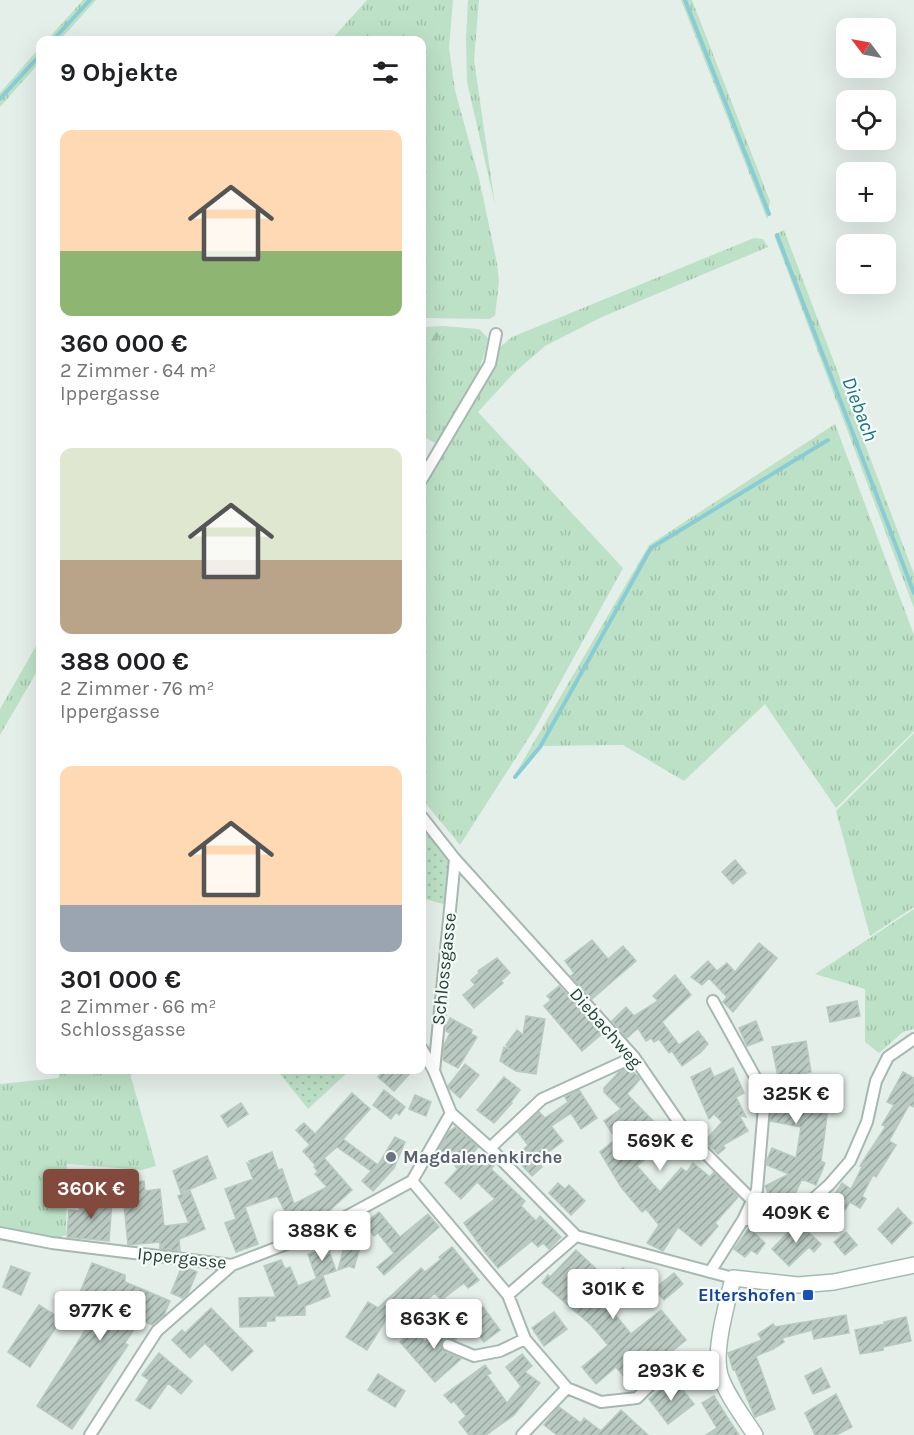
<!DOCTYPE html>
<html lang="de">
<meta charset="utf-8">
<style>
:root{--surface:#fff;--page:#f2f2f2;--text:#202124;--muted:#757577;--accent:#824a3c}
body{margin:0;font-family:Karla,sans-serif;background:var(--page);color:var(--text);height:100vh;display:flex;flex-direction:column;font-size:22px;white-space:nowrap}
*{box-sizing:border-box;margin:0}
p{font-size:20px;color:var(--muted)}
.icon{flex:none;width:33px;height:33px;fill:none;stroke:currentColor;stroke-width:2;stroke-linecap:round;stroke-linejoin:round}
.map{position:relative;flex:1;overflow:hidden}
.sheet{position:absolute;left:36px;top:36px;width:390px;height:1038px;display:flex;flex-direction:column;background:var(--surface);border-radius:12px;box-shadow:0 6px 24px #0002}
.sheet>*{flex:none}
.needle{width:39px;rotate:302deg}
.fabs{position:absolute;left:836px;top:18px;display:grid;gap:12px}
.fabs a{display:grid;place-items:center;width:60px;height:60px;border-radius:12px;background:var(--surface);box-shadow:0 6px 24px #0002;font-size:30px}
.price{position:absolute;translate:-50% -51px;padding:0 14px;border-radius:6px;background:#fff;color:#222;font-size:20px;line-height:39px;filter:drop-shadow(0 2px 3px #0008)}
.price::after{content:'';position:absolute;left:50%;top:36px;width:18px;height:14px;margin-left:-9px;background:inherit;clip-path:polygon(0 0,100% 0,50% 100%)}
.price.selected{background:var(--accent);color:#fff}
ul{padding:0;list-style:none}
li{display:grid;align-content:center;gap:12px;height:318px;padding:0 24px}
li span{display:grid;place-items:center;height:186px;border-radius:12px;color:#555}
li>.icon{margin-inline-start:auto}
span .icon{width:108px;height:108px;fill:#fffc;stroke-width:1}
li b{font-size:26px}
h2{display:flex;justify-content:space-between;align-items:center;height:72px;padding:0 24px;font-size:26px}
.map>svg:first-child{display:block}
.grass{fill:url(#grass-tufts)}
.forest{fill:url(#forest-firs)}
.park{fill:url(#park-dots)}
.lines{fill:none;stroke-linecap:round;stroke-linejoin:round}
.stream{stroke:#8accd6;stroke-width:4}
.building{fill:url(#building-hatch);stroke:#b7c9c1;stroke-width:1.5}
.street-casing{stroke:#a7b8b1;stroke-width:14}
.secondary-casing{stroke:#a2bbb2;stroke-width:18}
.street{stroke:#fff;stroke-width:10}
.secondary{stroke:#fff;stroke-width:15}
.worship-dot{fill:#6b7280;stroke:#f6fbf8;stroke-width:2}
.transit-dot{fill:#1a4fb4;stroke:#f6fbf8;stroke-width:2}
.labels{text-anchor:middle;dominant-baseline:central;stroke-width:4.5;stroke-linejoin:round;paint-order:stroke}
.street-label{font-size:18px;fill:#224239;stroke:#f6fbf8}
.worship-label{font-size:18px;font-weight:bold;fill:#5b616d;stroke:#f6fbf8;text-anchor:start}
.transit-label{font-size:18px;font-weight:bold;fill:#164399;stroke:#f6fbf8;text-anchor:end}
.water-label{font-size:20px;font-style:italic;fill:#187282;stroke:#f6fbf8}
</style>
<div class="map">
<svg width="914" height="1435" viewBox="0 0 914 1435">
<defs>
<pattern id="grass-tufts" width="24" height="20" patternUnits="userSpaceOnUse" patternTransform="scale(1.5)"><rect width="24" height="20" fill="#bde1c6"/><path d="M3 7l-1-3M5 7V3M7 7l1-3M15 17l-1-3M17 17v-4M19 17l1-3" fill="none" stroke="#a2c2ab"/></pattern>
<pattern id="forest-firs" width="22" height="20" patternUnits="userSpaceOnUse" patternTransform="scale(1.5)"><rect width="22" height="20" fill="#bde1c6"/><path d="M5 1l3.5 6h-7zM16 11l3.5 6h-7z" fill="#a2c2ab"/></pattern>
<pattern id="park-dots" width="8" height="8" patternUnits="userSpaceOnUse" patternTransform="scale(1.5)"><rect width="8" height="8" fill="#bde1c6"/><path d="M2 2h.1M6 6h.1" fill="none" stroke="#a2c2ab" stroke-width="1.8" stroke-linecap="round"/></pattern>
<pattern id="building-hatch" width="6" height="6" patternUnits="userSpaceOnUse" patternTransform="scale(1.5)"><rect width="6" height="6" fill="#bacac3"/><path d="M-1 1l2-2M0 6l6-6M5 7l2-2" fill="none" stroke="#97a69f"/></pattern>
</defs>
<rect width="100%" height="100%" fill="#e5efea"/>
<path class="grass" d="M83 0H96L60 40H47Z
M367 0H453L449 48 455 90 479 178 497 263 499 282 495 316 489 319 422 318V40H331Z
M468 0H479L474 60 495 205 467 82 466 38Z
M681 0H692L770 201 767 219Z
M40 47V62L0 107V93Z
M784 230 914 574V608L774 235Z
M754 238 763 239 768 247 602 317 545 346 514 373 478 412 623 568 535 728 460 845 422 799V488L471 405 500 347 512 337Z
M443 326 479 329 488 338C481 377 458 411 439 445L422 436V380Z
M835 424 914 635V731L836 808 765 704 684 781 623 745 542 746 513 778 649 545Z
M40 639V666L0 735V709Z
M914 733V907L870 936 836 811Z
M914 909V1029L903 1032 879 1053 865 1042V989L815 974Z
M59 1070H129L156 1166 142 1170 67 1164 66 1235 53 1240 0 1227V1084L59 1078Z"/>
<path class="forest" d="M443 326 422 380V327Z"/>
<path class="park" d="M422 817 455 859 450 906 422 898Z
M277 1070H348L349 1071 308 1109Z"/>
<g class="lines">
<path class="stream" d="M685 0 769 214
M53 40 90 0
M0 99 40 55
M777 235 914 593
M515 777 540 747 651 548 828 440"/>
</g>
<path class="building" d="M735 860 746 873 733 884 722 872Z
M592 940 608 959 623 946 636 961 592 999 571 976 574 973 565 961Z
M759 943 777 958 733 1012 723 1002 727 997 709 978 702 985 691 977 708 961 717 971 727 963 735 972Z
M497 958 510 973 501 981 503 983 474 1008 463 995 475 985 471 980 479 973 478 971Z
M675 975 691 995 662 1022 679 1045 698 1031 708 1044 700 1053 682 1066 672 1051 669 1053 659 1039 654 1042 651 1038 646 1041 638 1028 627 1038 612 1021 626 1007 634 1016 658 1001 653 996Z
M559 986 603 1033 582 1051 544 1006 551 1000 547 996Z
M857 1001 860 1016 830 1022 827 1007Z
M526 1016 545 1019 536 1074 516 1071 500 1061 504 1047 510 1050 506 1045 517 1030 523 1035Z
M450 1018 472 1030 471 1034 477 1037 458 1068 443 1060 444 1045 450 1033 446 1031V1026Z
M756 1021 763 1040 747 1046 739 1028Z
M806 1041 811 1072 803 1074 807 1096 828 1099 826 1107 828 1108 821 1161 825 1163 816 1185 802 1179 794 1196 797 1201 776 1210 765 1186 789 1174 767 1165V1160L772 1148 796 1158 801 1127 770 1121 772 1095 782 1096 772 1047Z
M465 1064 479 1075 460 1098 450 1089 448 1086Z
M629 1067 640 1079 627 1094 660 1128 662 1126 679 1145 662 1160 655 1151 637 1166 660 1192 681 1168 687 1172 693 1163 710 1177 714 1172 738 1197 715 1223 718 1226 701 1246 678 1227 663 1251 647 1243 659 1225 646 1209 642 1212 621 1187 600 1152 616 1139 604 1121 621 1109 604 1092V1088L619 1072Z
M710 1068 714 1077 733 1068 744 1093 736 1097 746 1117 739 1115 748 1131 723 1145 725 1148 718 1154 705 1141 722 1122 714 1114 709 1119 691 1077Z
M385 1070H413L394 1091 378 1077Z
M903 1072 914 1078V1107L909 1105 889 1141 896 1145 876 1177 873 1175 862 1196 866 1199 860 1208 850 1202 843 1213 829 1203 842 1183 851 1189 862 1167 860 1166 886 1126 882 1125 894 1105 887 1102Z
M504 1077 520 1090 511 1102 512 1103 494 1123 477 1110Z
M384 1090 405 1107 399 1115 396 1112 391 1119 373 1105Z
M579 1090 597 1118 581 1129 571 1113 551 1126 563 1141 537 1161 542 1167 532 1176 515 1158 528 1145 518 1132 539 1112 545 1118 568 1102 565 1097Z
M352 1093 370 1109 343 1139 378 1165 395 1137 405 1142 394 1168 373 1191 362 1181 371 1171 337 1147 324 1158 352 1190 328 1212 329 1214 296 1232 277 1196 245 1207 258 1244 236 1252 225 1223 236 1219 225 1189 253 1179 247 1163 253 1166 249 1161 272 1152 278 1170 282 1169 294 1204 327 1187 315 1174 318 1172 314 1167 316 1166 303 1151 310 1145 296 1130 304 1123 315 1134Z
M415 1095 431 1102 426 1116 409 1109Z
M241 1103 248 1114 228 1127 221 1116Z
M455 1127 478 1147 468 1159 472 1163 484 1153 495 1164 491 1169 525 1201 521 1206 536 1221 540 1216 561 1237 549 1249 543 1243 538 1247 532 1241 498 1268 484 1251 464 1223 495 1199 477 1182 461 1199 445 1183 458 1169 439 1149 448 1133Z
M207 1156 216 1178 181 1193 173 1171Z
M144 1181 145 1191 160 1189 164 1226 189 1223 178 1196 190 1191 205 1229 179 1239 180 1251 160 1249V1242L128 1245 122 1184Z
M558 1183 565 1189 569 1185 585 1201 571 1215 549 1193Z
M80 1198 112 1201 109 1241 67 1237 69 1210 79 1211Z
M898 1208 912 1223 892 1244 878 1229Z
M379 1212 400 1237 428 1214 439 1227 384 1275 377 1267 394 1253 378 1233 374 1236 364 1224Z
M798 1222 821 1244 814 1252 809 1247 789 1266 772 1249Z
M749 1228 765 1243 757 1254 751 1250 745 1257 734 1249Z
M846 1232 857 1245 845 1255 834 1242Z
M346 1240 361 1244 354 1268 349 1266 338 1270Z
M452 1247 479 1280 468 1288 464 1283 441 1300 435 1293 407 1318 395 1305 367 1350 346 1337 368 1302 378 1308 421 1268 425 1272 441 1259 439 1257Z
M328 1248 336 1271 316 1277 308 1254Z
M576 1250 609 1281 623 1268 638 1283 613 1307 615 1308 612 1311 631 1334 661 1310 686 1340 631 1385 616 1367 596 1384 582 1367 608 1345 591 1325 542 1283 548 1275 550 1277Z
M281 1260 285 1269 290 1267 298 1286 323 1276 330 1296 305 1306V1315L275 1316V1321H266V1326L240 1327 239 1298 276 1297 264 1266Z
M92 1263 125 1275V1282L170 1301 164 1315 152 1325 140 1320 125 1343 128 1345 72 1429 37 1406 102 1304 79 1295Z
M11 1266 30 1273 21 1295 3 1287Z
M182 1266 197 1272 188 1293 183 1298 171 1293Z
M674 1273 683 1284 664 1300 654 1289Z
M39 1305 61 1319 30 1367 8 1352Z
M483 1307 500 1330 484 1342 467 1318Z
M211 1308 253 1351 232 1371 205 1343 190 1358 172 1340 182 1330 185 1333Z
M554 1312 567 1329 544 1346 532 1328Z
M846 1315 849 1333 814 1339 812 1330 782 1338 784 1342 773 1349 756 1356 775 1409 755 1417 735 1370H733L728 1353 762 1340 758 1334 773 1324 775 1327Z
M906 1317 911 1341 883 1347V1350L860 1354 855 1330 885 1324 884 1322Z
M451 1318 463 1332 455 1340 444 1339 441 1346 445 1352 461 1359 435 1382 400 1342 414 1329 425 1342Z
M159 1353 192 1381 181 1394 168 1383 150 1409 136 1400 149 1380 142 1375Z
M522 1354 532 1366 525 1372 540 1383 514 1415 486 1435H469L459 1422 466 1416 454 1401 451 1403 444 1395 485 1365 491 1373 487 1375 507 1403 521 1386 506 1367Z
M821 1368 830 1387 813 1394 805 1376Z
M378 1374 405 1391 395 1407 368 1390Z
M674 1379 694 1404 668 1424 649 1399Z
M836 1394 852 1427 836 1435H815L805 1413Z
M714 1396 729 1420 739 1435H706L717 1428 702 1403Z
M559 1407 581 1423 584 1418 601 1431 621 1410 648 1435H557L544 1425Z"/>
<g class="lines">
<defs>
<path id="street" d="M422 479 490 364 496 334
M422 817 455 859 434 1071 451 1113 490 1148 576 1236 733 1278
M455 859 634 1057 689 1137 752 1200
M422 1049 434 1071
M490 1148 542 1099 634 1057
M412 1181 508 1295 525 1339 567 1388 601 1402 637 1398 671 1364 717 1357
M743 1220H765L790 1214 811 1201 829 1185 850 1161 867 1122 876 1081 888 1057 914 1039
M0 1233 52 1243 232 1265 320 1231 412 1181 451 1113
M710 1272 743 1220 757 1190 765 1095 713 1001
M508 1295 576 1236
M448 1345 474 1356 500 1351 525 1339
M90 1435 157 1331 232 1265
M522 1435 567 1388"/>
<path id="secondary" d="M755 1435C743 1416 727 1396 720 1375 713 1351 727 1304 733 1278L798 1285 834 1282 914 1265"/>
</defs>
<use href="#street" class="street-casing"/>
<use href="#secondary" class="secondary-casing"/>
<use href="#street" class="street"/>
<use href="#secondary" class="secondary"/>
</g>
<circle class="worship-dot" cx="391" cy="1157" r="6"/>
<rect class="transit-dot" x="802" y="1289" width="12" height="12" rx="3"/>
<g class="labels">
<g class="street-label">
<text transform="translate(444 969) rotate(-84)">Schlossgasse</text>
<text transform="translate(606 1028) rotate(49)">Diebachweg</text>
<text transform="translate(182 1258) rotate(6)">Ippergasse</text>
</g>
<g class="worship-label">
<text x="403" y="1157">Magdalenenkirche</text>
</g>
<g class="transit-label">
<text x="796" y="1295">Eltershofen</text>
</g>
<g class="water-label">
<text transform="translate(860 409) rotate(69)">Diebach</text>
</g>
</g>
</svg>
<div class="fabs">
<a><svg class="needle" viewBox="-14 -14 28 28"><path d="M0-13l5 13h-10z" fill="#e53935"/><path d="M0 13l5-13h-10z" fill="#757577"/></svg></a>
<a><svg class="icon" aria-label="locate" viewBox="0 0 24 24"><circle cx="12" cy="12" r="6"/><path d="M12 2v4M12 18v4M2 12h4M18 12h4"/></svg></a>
<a>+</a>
<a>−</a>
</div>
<b class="price" style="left:796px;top:1125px">325K €</b>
<b class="price" style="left:660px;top:1172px">569K €</b>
<b class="price selected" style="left:91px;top:1220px">360K €</b>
<b class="price" style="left:796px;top:1244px">409K €</b>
<b class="price" style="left:322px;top:1262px">388K €</b>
<b class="price" style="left:613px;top:1320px">301K €</b>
<b class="price" style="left:100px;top:1342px">977K €</b>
<b class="price" style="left:434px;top:1350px">863K €</b>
<b class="price" style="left:671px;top:1402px">293K €</b>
<section class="sheet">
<h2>9 Objekte<svg class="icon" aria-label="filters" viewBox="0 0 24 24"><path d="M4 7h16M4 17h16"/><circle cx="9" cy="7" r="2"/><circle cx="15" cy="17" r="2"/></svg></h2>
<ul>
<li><span style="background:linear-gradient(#ffd9b3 65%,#8fb573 0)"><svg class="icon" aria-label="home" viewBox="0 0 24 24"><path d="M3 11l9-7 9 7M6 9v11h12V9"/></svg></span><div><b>360 000 €</b><p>2 Zimmer · 64 m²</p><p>Ippergasse</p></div></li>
<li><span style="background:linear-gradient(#dfe7d0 60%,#b9a48a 0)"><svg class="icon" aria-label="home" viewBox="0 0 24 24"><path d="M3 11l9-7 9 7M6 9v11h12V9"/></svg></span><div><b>388 000 €</b><p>2 Zimmer · 76 m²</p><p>Ippergasse</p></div></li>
<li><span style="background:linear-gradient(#ffd9b3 75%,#9aa5b1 0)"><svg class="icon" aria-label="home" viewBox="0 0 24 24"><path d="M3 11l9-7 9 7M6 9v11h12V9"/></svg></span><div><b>301 000 €</b><p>2 Zimmer · 66 m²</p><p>Schlossgasse</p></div></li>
</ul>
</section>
</div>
